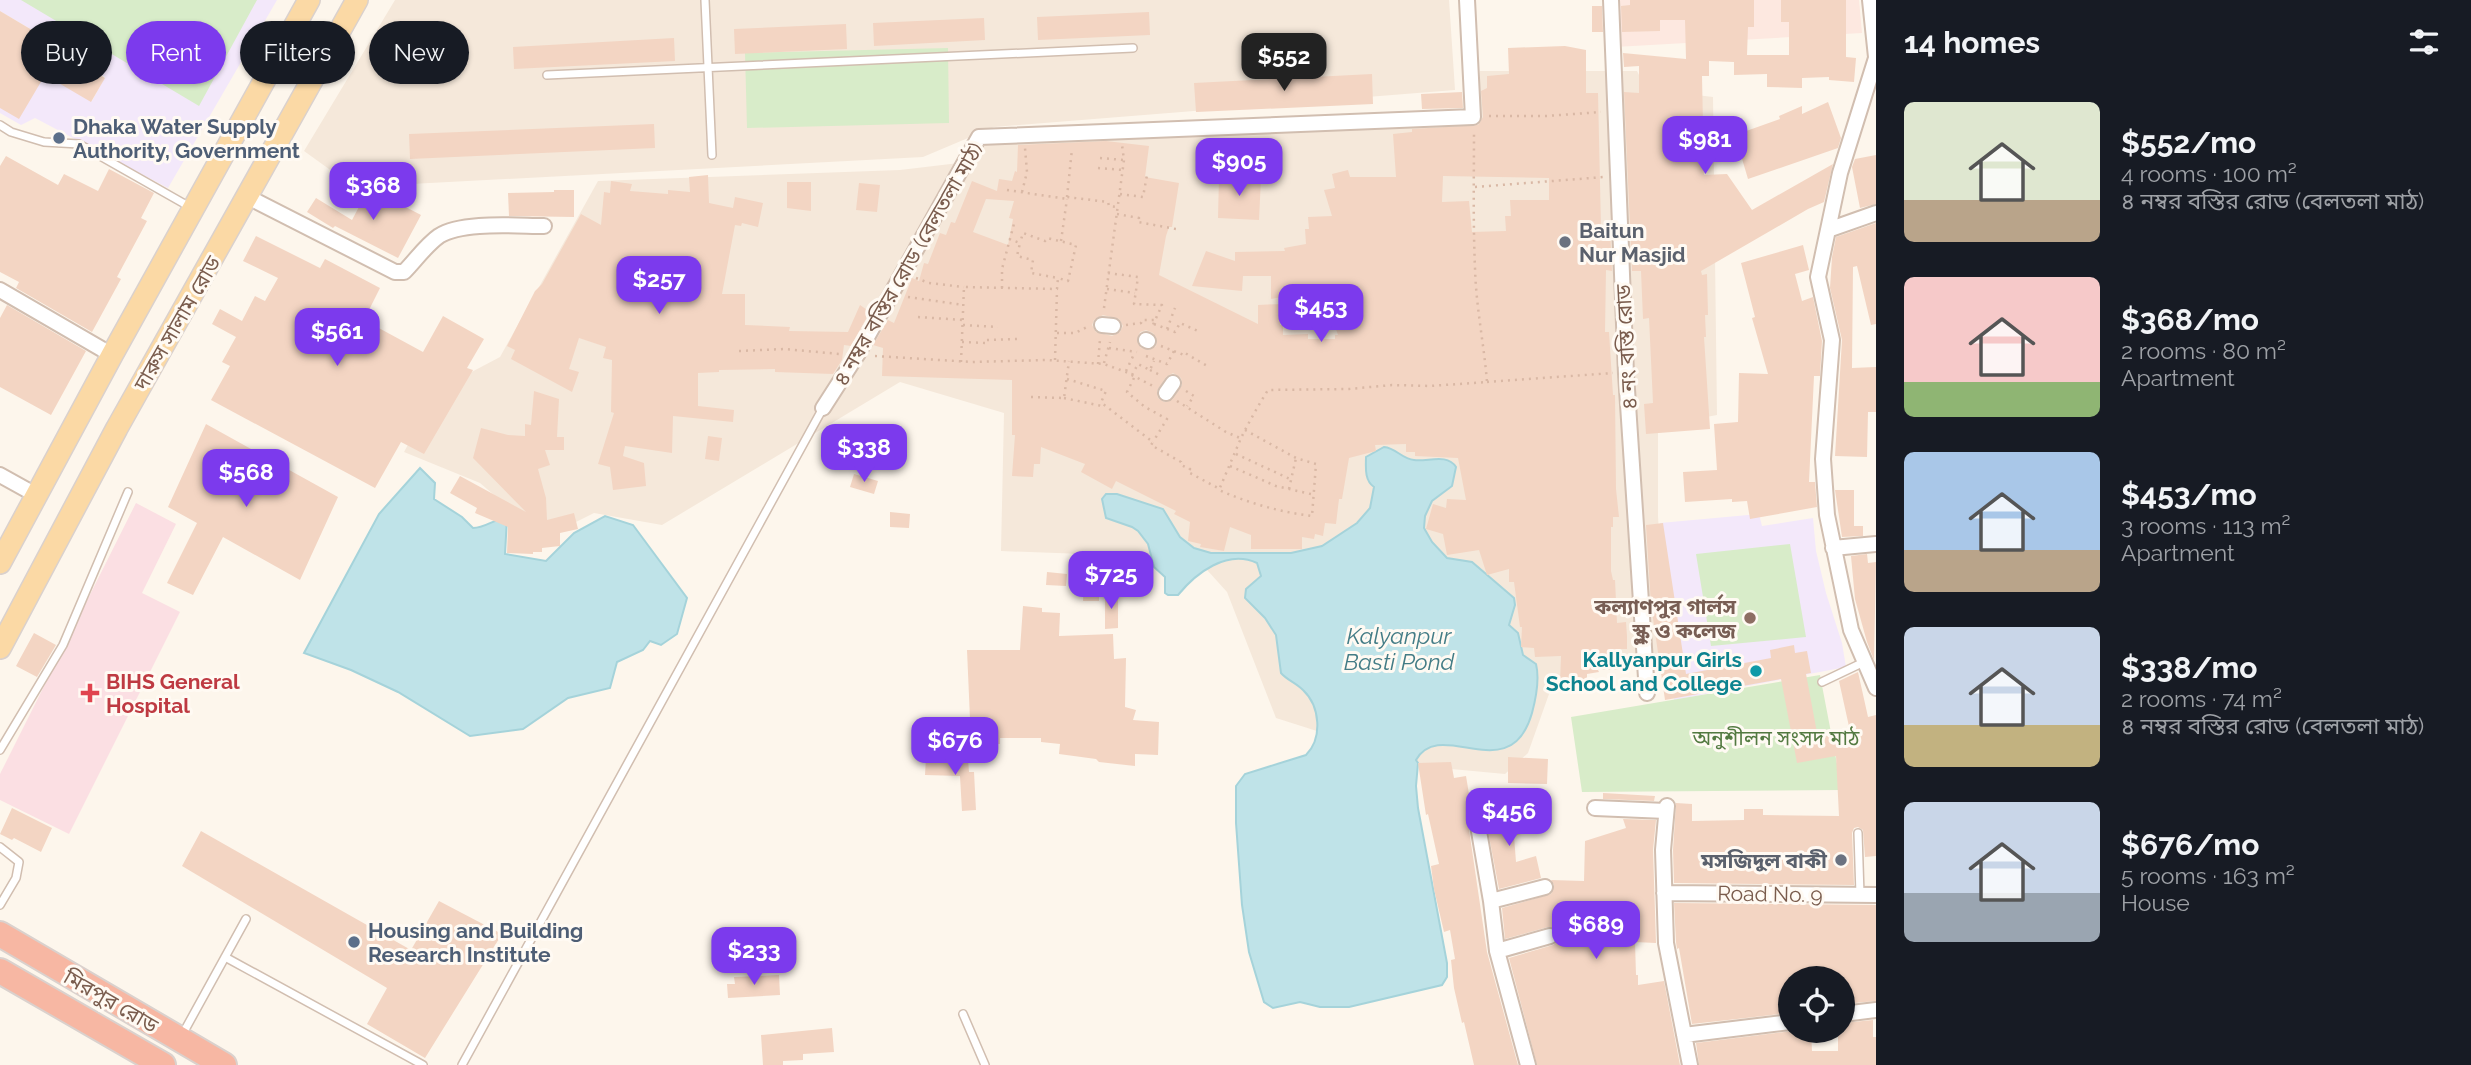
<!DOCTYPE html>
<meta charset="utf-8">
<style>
:root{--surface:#171b24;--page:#20242c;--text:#f1f3f6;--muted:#9ea1a6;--accent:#7c3aed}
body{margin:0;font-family:Raleway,"Noto Sans Bengali",sans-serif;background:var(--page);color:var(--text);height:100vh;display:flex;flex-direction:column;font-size:26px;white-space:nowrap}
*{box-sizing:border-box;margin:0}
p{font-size:23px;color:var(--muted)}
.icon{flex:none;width:38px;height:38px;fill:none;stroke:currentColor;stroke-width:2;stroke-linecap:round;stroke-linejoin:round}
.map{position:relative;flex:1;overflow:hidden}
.details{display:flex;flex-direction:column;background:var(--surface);width:595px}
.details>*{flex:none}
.banner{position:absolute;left:21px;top:21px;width:665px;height:63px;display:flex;gap:14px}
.fabs{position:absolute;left:1778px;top:966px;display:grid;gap:14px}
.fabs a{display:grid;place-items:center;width:77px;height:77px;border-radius:50%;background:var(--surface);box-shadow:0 2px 5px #0004;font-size:35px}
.price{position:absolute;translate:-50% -60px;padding:0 16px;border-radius:14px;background:var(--accent);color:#fff;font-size:23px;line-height:46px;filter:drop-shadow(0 2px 4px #0008)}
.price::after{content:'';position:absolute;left:50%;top:42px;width:21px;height:16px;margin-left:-10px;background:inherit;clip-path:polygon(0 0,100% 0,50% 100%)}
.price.active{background:#222;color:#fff}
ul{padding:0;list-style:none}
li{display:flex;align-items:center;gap:21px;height:175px;padding:0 28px}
li span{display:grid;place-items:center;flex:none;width:196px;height:140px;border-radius:10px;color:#555}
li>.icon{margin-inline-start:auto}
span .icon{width:84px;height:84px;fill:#fffc;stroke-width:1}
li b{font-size:30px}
h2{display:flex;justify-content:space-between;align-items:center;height:84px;padding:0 28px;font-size:30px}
.pill{padding:0 24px;border-radius:32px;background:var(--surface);box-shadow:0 2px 5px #0004;font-size:24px;line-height:63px}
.pill.active{background:var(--accent);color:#fff}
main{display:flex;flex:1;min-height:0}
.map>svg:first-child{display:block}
.residential{fill:#f5e8da}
.commercial{fill:#fde8e0}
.education{fill:#f3e8fa;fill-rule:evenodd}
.medical{fill:#fbdfe3}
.green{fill:#d8ecc9}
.water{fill:#bfe3e8;stroke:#a5d3da;stroke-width:2}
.building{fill:#f3d5c3;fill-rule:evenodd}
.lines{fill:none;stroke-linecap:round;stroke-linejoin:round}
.lane-casing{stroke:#d1beb0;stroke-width:10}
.street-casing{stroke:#d1beb0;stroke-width:18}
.primary-casing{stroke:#dad1cd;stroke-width:24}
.highway-casing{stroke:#dad1cd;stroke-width:28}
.path{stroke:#d9b8a5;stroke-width:2.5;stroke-dasharray:2 5;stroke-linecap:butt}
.lane{stroke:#fff;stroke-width:7}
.street{stroke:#fff;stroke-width:14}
.primary{stroke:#fbd9a5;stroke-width:21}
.highway{stroke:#f7b7a3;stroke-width:24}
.service-dot{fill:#5c6f8a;stroke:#fffaf3;stroke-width:2.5}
.worship-dot{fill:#6b7280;stroke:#fffaf3;stroke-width:2.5}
.education-dot{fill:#8d6e63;stroke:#fffaf3;stroke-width:2.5}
.culture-dot{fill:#0f9aa8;stroke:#fffaf3;stroke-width:2.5}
.health-dot{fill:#e0444e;stroke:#fffaf3;stroke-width:2.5}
.labels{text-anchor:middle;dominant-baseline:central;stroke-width:6;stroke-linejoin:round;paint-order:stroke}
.service-label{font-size:21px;font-weight:bold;fill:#4e5e75;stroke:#fffaf3;text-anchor:start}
.worship-label{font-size:21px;font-weight:bold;fill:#5b616d;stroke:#fffaf3;text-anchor:start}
.street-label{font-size:21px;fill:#7a5c4d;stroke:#fffaf3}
.education-label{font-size:21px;font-weight:bold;fill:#785e54;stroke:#fffaf3;text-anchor:end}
.culture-label{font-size:21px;font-weight:bold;fill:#0d838f;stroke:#fffaf3;text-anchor:end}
.health-label{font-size:21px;font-weight:bold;fill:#be3a42;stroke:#fffaf3;text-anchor:start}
.park-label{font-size:21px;fill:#537a41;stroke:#fffaf3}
.water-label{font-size:23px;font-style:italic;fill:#437c86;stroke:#fffaf3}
</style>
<main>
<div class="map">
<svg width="1876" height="1065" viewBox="0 0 1876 1065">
<rect width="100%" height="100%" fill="#fdf6ec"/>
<path class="residential" d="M395 0H1449L1455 90 994 127 923 157 354 187 304 151Z
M1480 71H1637L1646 89 1713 97 1717 415 1658 426V516L1666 666 1581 670 1554 680 1528 753 1505 774 1430 767 1276 718 1227 592 1189 550 1164 557 1001 551 1004 413 900 382 662 525 594 513 524 548 508 507 480 483 404 452 445 377 464 376 500 357 598 181 900 170 959 163 974 138 1480 113Z"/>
<path class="commercial" d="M1614 0H1859L1862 33 1615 47Z"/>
<path class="education" d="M0 0H277L168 188 35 118 21 125 0 113V95L37 33 0 11ZM43 42 105 77 92 101H91Z
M1759 514 1762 526 1813 518 1816 551 1826 593 1842 643 1846 667 1674 700 1660 523Z"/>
<path class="medical" d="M136 503 176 524 142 593 180 612 69 834 0 800V774Z"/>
<path class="green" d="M21 0H257L199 106Z
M948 48 949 123 747 128 745 53Z
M1790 544 1806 637 1711 646 1696 554Z
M1820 675 1842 790 1582 792 1571 717Z"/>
<path class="water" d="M1384 447C1396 448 1402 459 1414 460 1428 462 1447 453 1456 467L1452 486 1432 501 1425 516 1424 528 1432 542 1447 558 1472 562 1514 598 1515 605 1509 625 1518 633 1523 655 1536 664C1540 680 1536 698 1532 713 1510 790 1441 716 1416 760L1418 763 1416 786 1418 808 1447 963V977L1442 985 1349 1007H1320L1300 1002 1273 1008 1264 1002 1249 952 1242 905 1236 823V786L1245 774 1306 755C1323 738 1320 706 1303 690 1296 683 1287 680 1281 673L1276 635 1265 618 1245 598 1246 589 1261 576 1257 563C1227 549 1196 573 1178 595H1168L1165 593V577L1154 567 1148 544 1138 531 1132 527 1106 518 1102 499 1106 494H1117L1163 509 1180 537 1194 548 1211 553H1291L1322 546 1357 523 1370 508 1374 487C1364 480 1366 467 1366 457Z
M420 468 435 483 434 499 462 517 473 528C486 528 493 519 507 518L505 554 546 561 574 533 605 516 633 525 687 598 677 634 661 645 650 641 643 650 617 662 610 688 568 698 523 729 470 736 398 692 351 670 304 653 379 514Z"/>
<path class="building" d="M1630 0H1754V27H1748L1747 55H1789V22H1781V0H1846V57L1856 58 1854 82 1829 80V77L1802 78V88L1767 87V74L1734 75V62L1709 61V76H1702L1704 175 1727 174 1752 210 1833 164 1824 202 1808 209 1701 271 1702 275 1707 274 1708 315H1705L1706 337H1704L1710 429 1646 434 1644 404 1653 403 1649 318 1643 319 1641 271H1632L1624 92 1639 93V66L1624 67 1623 53 1686 59 1685 20H1660V31L1622 32 1621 6 1630 5Z
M1592 6H1602L1603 32H1592Z
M0 11 37 33 35 37 105 78 91 102 45 75 19 119 0 108Z
M1149 12 1150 35 1038 40 1037 17Z
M984 18 985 40 874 46 873 23Z
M846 24 847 49 735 54 734 29Z
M674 38 675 61 514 69 513 47Z
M1565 46 1586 50V93H1598L1601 228H1610L1612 271 1606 270 1605 332H1609L1613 395H1615L1616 489 1619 517H1613V527H1611V571L1613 580H1615L1617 623 1626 622 1627 636V649H1619V670H1598L1599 672 1587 674V682H1560L1561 656 1535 657 1534 648 1521 647 1522 627H1520L1514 582H1509V569L1487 575 1479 550 1447 555 1443 534 1426 529 1433 504 1446 508 1447 499 1466 500 1458 458 1415 456V452H1406V444L1375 445 1376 451 1349 458 1342 499H1339L1336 524 1325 523 1323 536 1315 534 1314 539 1302 537V549H1251V535L1230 527 1224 551 1200 547 1201 544 1188 541 1190 522 1174 514 1176 511 1116 481 1112 489 1081 472 1085 464 1041 447 1040 464H1034L1033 477 1012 476 1015 435H1012V380L882 376 883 348 873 345 888 320 894 323 912 278 919 281 924 263 928 264 940 233 946 235 951 222 955 223 972 181 997 191 999 179 1012 181 1015 171 1017 172 1018 145 1106 141 1149 146 1145 177 1179 183 1172 227H1169L1166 236 1159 275 1258 324V305L1280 304V325H1283V335L1308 334V339H1335V335H1338L1322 289 1271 299V276H1243L1242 291 1192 286 1206 251 1235 261V252L1285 251 1284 248 1306 244 1305 229H1309L1308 217 1332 216 1324 190 1335 188 1332 174 1348 170 1350 177H1396L1393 134 1412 132V129L1478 125 1483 117 1481 91 1487 88V76L1509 74 1508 48ZM1443 176 1549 178V200H1510L1511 216H1505L1506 231 1472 232 1469 201 1442 202ZM986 199 1014 201 1009 218 1013 219 1008 245 973 232ZM1103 315 1119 319 1123 326 1120 332 1112 336 1096 332 1092 325 1094 320ZM1146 330 1153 333 1157 340 1156 346 1149 350 1141 348 1137 341 1140 332ZM1173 373 1181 378 1182 385 1173 399 1164 402 1158 398 1157 391 1166 377Z
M1372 74 1373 104 1196 112 1194 83Z
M1462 92 1463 108 1422 109 1421 94Z
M1828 102 1841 138 1838 148 1748 179 1735 135 1780 119 1779 116 1802 106V114Z
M654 124 655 148 410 159 409 134Z
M1876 155V204L1860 208 1852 167 1855 159Z
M6 156 58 185 64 174 98 191 109 169 154 193 141 218 147 221 117 277 121 279 92 332 16 288 19 282 0 272V166Z
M708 175 709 203 733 208 735 197 763 203 758 227 742 223 741 226 735 225 722 294H745V325L790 327 789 331 848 332 860 305 870 312 851 346 844 345 842 360 833 374 775 372V369L719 370V372L698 373V406L734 410 733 422 673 416 672 453 625 446 623 456 644 463 646 486 613 490 610 467 598 464 614 413 611 412 612 360 603 358 606 347 579 338 569 369 579 372 572 392 511 359 515 350 507 346 535 291 542 284 581 214 601 225 604 192 610 193 611 181 632 184 630 191 668 194V190L690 192 689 177Z
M1219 176 1261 178 1259 220 1218 218Z
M787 182H811V211L787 208Z
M859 183 880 185 877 212 856 210Z
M369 188 421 215 398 258 335 226 333 228 307 212 316 198 352 220Z
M554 190H574V217L509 216 508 193 554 192Z
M1876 223V324L1871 325 1857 266 1853 267 1852 368 1876 367V412H1868L1867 457 1835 456 1842 340 1830 288 1832 257 1836 237Z
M256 236 320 268 325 259 380 288 364 320 423 352 443 316 484 339 467 368 473 370 424 454 401 442 375 488 211 400 230 366 222 362 236 337 212 324 220 309 242 321 255 296 265 301 278 278 243 261Z
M1803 245 1809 270 1795 274 1802 301 1813 297 1822 341 1820 376H1814L1809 482H1815L1817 507 1750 519 1747 501 1732 502V499L1685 502 1683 472 1717 470 1714 424 1738 422 1739 373 1768 374 1752 318 1755 317 1741 263Z
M7 305 86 351 51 415 0 387V318Z
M534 391 559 399 557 437H564V450H545L550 465 538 469 546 498 547 520 574 513 578 529 560 533V546L542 548V552H533V554L507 553 508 527 475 513 477 508 450 493 460 476 526 512 473 458 481 428 508 435 525 436V424L531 425Z
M206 424 338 497 300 580 223 537 193 595 167 583 197 523 168 507Z
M708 436 722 438 719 461 705 459Z
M854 474 878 481 874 494 850 487Z
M1835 490H1854V526H1863V536L1842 537Z
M890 512 910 514 909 528 890 527Z
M1663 523 1686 674 1771 658 1770 650 1794 645 1795 653 1807 651 1811 673 1806 674 1818 738 1850 731 1839 681 1858 672 1868 717 1876 715V856L1865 857 1863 830 1858 827 1854 828 1852 833 1854 885 1674 883 1673 850 1676 803 1692 804V821L1744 820V809H1763V815L1839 816 1836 756 1797 763 1781 679 1665 700 1651 605 1646 525Z
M1867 554 1868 563 1876 562 1874 660 1867 642 1855 599 1851 556Z
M1047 572 1067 574 1066 586 1046 585Z
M1084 577 1099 578V601H1083Z
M1105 594H1118V628L1105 629Z
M1023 606 1042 608V612L1060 613 1059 636 1113 634 1114 659 1126 658 1125 707 1136 710 1133 720 1159 722 1158 755 1135 754V766L1099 762 1096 759 1059 754 1060 744 1041 742V738H1000V744H974V718L970 719 967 650H1020Z
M34 633 56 645 37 677 16 666Z
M926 757 968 758 969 772H974L976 810 962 811 960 776 925 775Z
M1508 757 1548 759 1547 784 1508 783Z
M1451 762 1454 778 1466 776 1471 806 1467 816 1487 952 1518 1065H1474L1464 1022 1462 1023 1454 988 1451 960 1455 959 1450 930 1444 932 1434 889 1431 866 1439 864 1428 814 1426 815 1418 763Z
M1603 793 1655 796 1654 801 1603 799Z
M1515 806 1528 832 1514 836 1516 862 1536 856 1541 878 1499 889 1484 810Z
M12 808 52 828 41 852 14 838 12 840 0 834Z
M1623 819 1656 820 1653 850 1656 943 1635 942 1636 975H1638V985L1664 981 1680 1065H1537L1509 958 1553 945 1557 942 1559 934 1556 929 1548 927 1505 939 1502 908 1551 894 1554 885 1551 880 1584 881 1585 841 1626 828Z
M201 831 411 950 439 901 502 934 425 1058 367 1024 387 988 182 866Z
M1674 903 1876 905V1001L1843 1004V978H1790V1013L1692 1024 1679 948 1677 949 1676 942Z
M779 975 780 995 728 998 727 984H735L734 977Z
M1873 1020V1037H1876V1065H1699L1696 1043 1793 1031H1811L1812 1051H1838V1031H1843V1023Z
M832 1028 834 1052 803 1054V1060L783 1061V1065H763L761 1035Z"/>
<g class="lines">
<defs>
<path id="lane" d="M705 0 712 155
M547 75 1133 48
M0 125 11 132 44 142 79 144 190 207
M1822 682 1864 662
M0 750 63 645 128 492
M1858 833 1860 895
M0 847 19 862 16 878 0 905
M225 957 423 1065
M963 1014 985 1065
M181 1037 246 919
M462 1065 823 408"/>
<path id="street" d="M1611 0 1626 374 1647 693
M1870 0 1876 57
M1876 58 1840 173 1818 277 1832 340 1823 459 1827 515 1851 630 1876 688
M248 197 395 272H404C415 261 426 245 439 236 462 221 517 226 544 226
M1828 230 1876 213
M0 290 112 355
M1102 325 1113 326
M1146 340 1148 341
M1166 393 1173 383
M823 408 857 355 979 137 1473 117 1467 0
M0 475 36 495
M1833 548 1876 544
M1667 806 1663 850 1666 943 1690 1065
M1595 808 1666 811
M1476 814 1491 901
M1664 893 1876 895
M1497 951 1550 936
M1843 1014 1876 1010
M1684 1035 1790 1022
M1528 1065 1497 951 1491 901 1545 887"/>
<path id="primary" d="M0 563 112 355 309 0
M0 648 117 428 357 0"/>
<path id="highway" d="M0 934 224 1065
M0 971 163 1065"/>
</defs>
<use href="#lane" class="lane-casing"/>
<use href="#street" class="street-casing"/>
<use href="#primary" class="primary-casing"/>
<use href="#highway" class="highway-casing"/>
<path class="path" d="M1489 116H1546L1601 112
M1100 158 1124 160
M1098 168 1123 170
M1475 187 1604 177
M1007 190 1067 199V197L1108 202 1109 206 1118 207
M1022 192 1027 172 1025 148
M1120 194 1143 197 1147 175
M1067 197 1072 149
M1117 214 1139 218 1138 222 1176 229
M1009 239 1020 243 1017 256 1033 260 1031 273 1058 278
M1061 241 1067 199
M1108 273 1138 277 1134 304 1162 305 1152 327
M916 278 929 283 964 287
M1002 288V269L1015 220
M1107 289 1135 293
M908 297 963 305
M1104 308 1124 160 1122 145
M918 317 963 320
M1154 324 1175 332 1180 323 1198 331
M963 325 998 327
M1126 325 1141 323 1142 320H1157
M1167 329 1175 308
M1057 333H1075L1087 327
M962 342 986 343V340L1019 339
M1161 346 1184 355 1185 353 1209 367
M1109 348 1137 352
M739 351 784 349 840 354
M875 356 972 362 1047 360 1104 364 1126 372 1153 386
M1146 356 1167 364 1174 351
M1055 360 1057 290
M961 362 964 287 1057 289 1058 278 1068 281 1076 245 1047 238 1045 241 1023 233 1020 243
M1104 363 1110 342
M1098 364 1100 339
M1150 370 1160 375
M1126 371 1135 352
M1132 375 1138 364 1150 370 1154 361
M1134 378 1127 392 1145 407 1167 419 1153 442
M1067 379 1106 391 1100 405
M1487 382 1613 373
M1186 391 1194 396 1187 406
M1031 397 1064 398 1069 361
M1064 398 1102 406 1103 404 1153 442 1151 445 1181 462V465L1190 469 1188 472 1218 488
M1177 401 1226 432 1240 438
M1245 430 1296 458 1316 464 1312 516C1280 512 1248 503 1219 490L1241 438C1249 422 1258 406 1268 390L1349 389 1392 385 1430 386 1487 382C1484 344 1476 307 1475 268 1473 222 1474 176 1474 131
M1236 454 1290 479
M1230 466 1276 486 1315 495
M1289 489 1296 458"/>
<use href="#lane" class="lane"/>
<use href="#street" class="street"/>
<use href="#primary" class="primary"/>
<use href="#highway" class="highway"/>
</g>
<g class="service-dot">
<circle cx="59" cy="138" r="7"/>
<circle cx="354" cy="942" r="7"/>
</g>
<g class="worship-dot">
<circle cx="1565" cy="242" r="7"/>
<circle cx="1841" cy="860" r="7"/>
</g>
<circle class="education-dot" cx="1750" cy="618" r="7"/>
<circle class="culture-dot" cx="1756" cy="671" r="7"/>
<path class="health-dot" d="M86.5 682.5h7v7h7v7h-7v7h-7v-7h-7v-7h7z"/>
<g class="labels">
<g class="service-label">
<text x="73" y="126">Dhaka Water Supply<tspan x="73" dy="24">Authority, Government</tspan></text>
<text x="368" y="930">Housing and Building<tspan x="368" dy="24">Research Institute</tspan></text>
</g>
<g class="worship-label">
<text x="1579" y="230">Baitun<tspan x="1579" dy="24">Nur Masjid</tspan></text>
<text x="1827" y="860" text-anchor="end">মসজিদুল বাকী</text>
</g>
<g class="street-label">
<text transform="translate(908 264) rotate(-60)">৪ নম্বর বস্তির রোড (বেলতলা মাঠ)</text>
<text transform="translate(177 323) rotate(-60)">দারুস সালাম রোড</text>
<text transform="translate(1626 347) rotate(-93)">৪ নং বস্তি রোড</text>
<text transform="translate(1770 894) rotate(1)">Road No. 9</text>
<text transform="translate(111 1001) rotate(30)">মিরপুর রোড</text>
</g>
<g class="education-label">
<text x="1736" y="606">কল্যাণপুর গার্লস<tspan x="1736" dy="24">স্কুল ও কলেজ</tspan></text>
</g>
<g class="culture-label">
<text x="1742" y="659">Kallyanpur Girls<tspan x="1742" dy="24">School and College</tspan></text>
</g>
<g class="health-label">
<text x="106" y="681">BIHS General<tspan x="106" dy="24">Hospital</tspan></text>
</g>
<g class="park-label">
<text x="1776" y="737">অনুশীলন সংসদ মাঠ</text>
</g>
<g class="water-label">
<text x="1399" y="635">Kalyanpur<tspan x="1399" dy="26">Basti Pond</tspan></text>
</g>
</g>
</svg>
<div class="fabs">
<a><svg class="icon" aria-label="locate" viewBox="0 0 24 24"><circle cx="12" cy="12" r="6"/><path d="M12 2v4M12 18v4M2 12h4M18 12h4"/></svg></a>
</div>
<b class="price active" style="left:1284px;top:93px">$552</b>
<b class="price" style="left:1705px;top:176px">$981</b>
<b class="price" style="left:1239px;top:198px">$905</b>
<b class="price" style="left:373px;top:222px">$368</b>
<b class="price" style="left:659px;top:316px">$257</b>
<b class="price" style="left:1321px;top:344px">$453</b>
<b class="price" style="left:337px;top:368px">$561</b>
<b class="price" style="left:864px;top:484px">$338</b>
<b class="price" style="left:246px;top:509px">$568</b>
<b class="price" style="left:1111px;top:611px">$725</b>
<b class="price" style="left:955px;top:777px">$676</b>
<b class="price" style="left:1509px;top:848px">$456</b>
<b class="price" style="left:1596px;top:961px">$689</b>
<b class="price" style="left:754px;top:987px">$233</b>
<div class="banner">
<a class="pill">Buy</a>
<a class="pill active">Rent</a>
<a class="pill">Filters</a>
<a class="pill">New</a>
</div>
</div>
<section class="details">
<h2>14 homes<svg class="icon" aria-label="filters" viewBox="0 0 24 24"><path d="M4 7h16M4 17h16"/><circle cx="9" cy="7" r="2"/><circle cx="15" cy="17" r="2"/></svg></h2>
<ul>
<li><span style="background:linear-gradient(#dfe7d0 70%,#b9a48a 0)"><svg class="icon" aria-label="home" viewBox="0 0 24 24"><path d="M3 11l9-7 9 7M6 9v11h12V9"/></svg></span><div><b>$552/mo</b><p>4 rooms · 100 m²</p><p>৪ নম্বর বস্তির রোড (বেলতলা মাঠ)</p></div></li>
<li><span style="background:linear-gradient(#f6c9c9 75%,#8fb573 0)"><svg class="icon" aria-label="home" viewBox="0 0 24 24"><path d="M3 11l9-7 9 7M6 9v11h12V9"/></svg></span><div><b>$368/mo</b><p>2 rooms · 80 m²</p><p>Apartment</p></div></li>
<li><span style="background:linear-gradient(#a9c7e8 70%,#b9a48a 0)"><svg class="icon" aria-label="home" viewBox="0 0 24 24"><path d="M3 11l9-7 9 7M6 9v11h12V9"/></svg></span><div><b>$453/mo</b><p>3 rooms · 113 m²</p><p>Apartment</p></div></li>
<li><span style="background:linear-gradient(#c9d6e8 70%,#c2b280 0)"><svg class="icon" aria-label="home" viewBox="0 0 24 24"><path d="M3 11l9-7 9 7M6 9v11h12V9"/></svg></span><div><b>$338/mo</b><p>2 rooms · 74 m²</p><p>৪ নম্বর বস্তির রোড (বেলতলা মাঠ)</p></div></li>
<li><span style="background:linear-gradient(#c9d6e8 65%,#9aa5b1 0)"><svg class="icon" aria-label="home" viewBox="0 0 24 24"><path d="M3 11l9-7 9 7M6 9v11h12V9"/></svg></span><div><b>$676/mo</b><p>5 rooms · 163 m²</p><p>House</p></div></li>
</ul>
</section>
</main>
